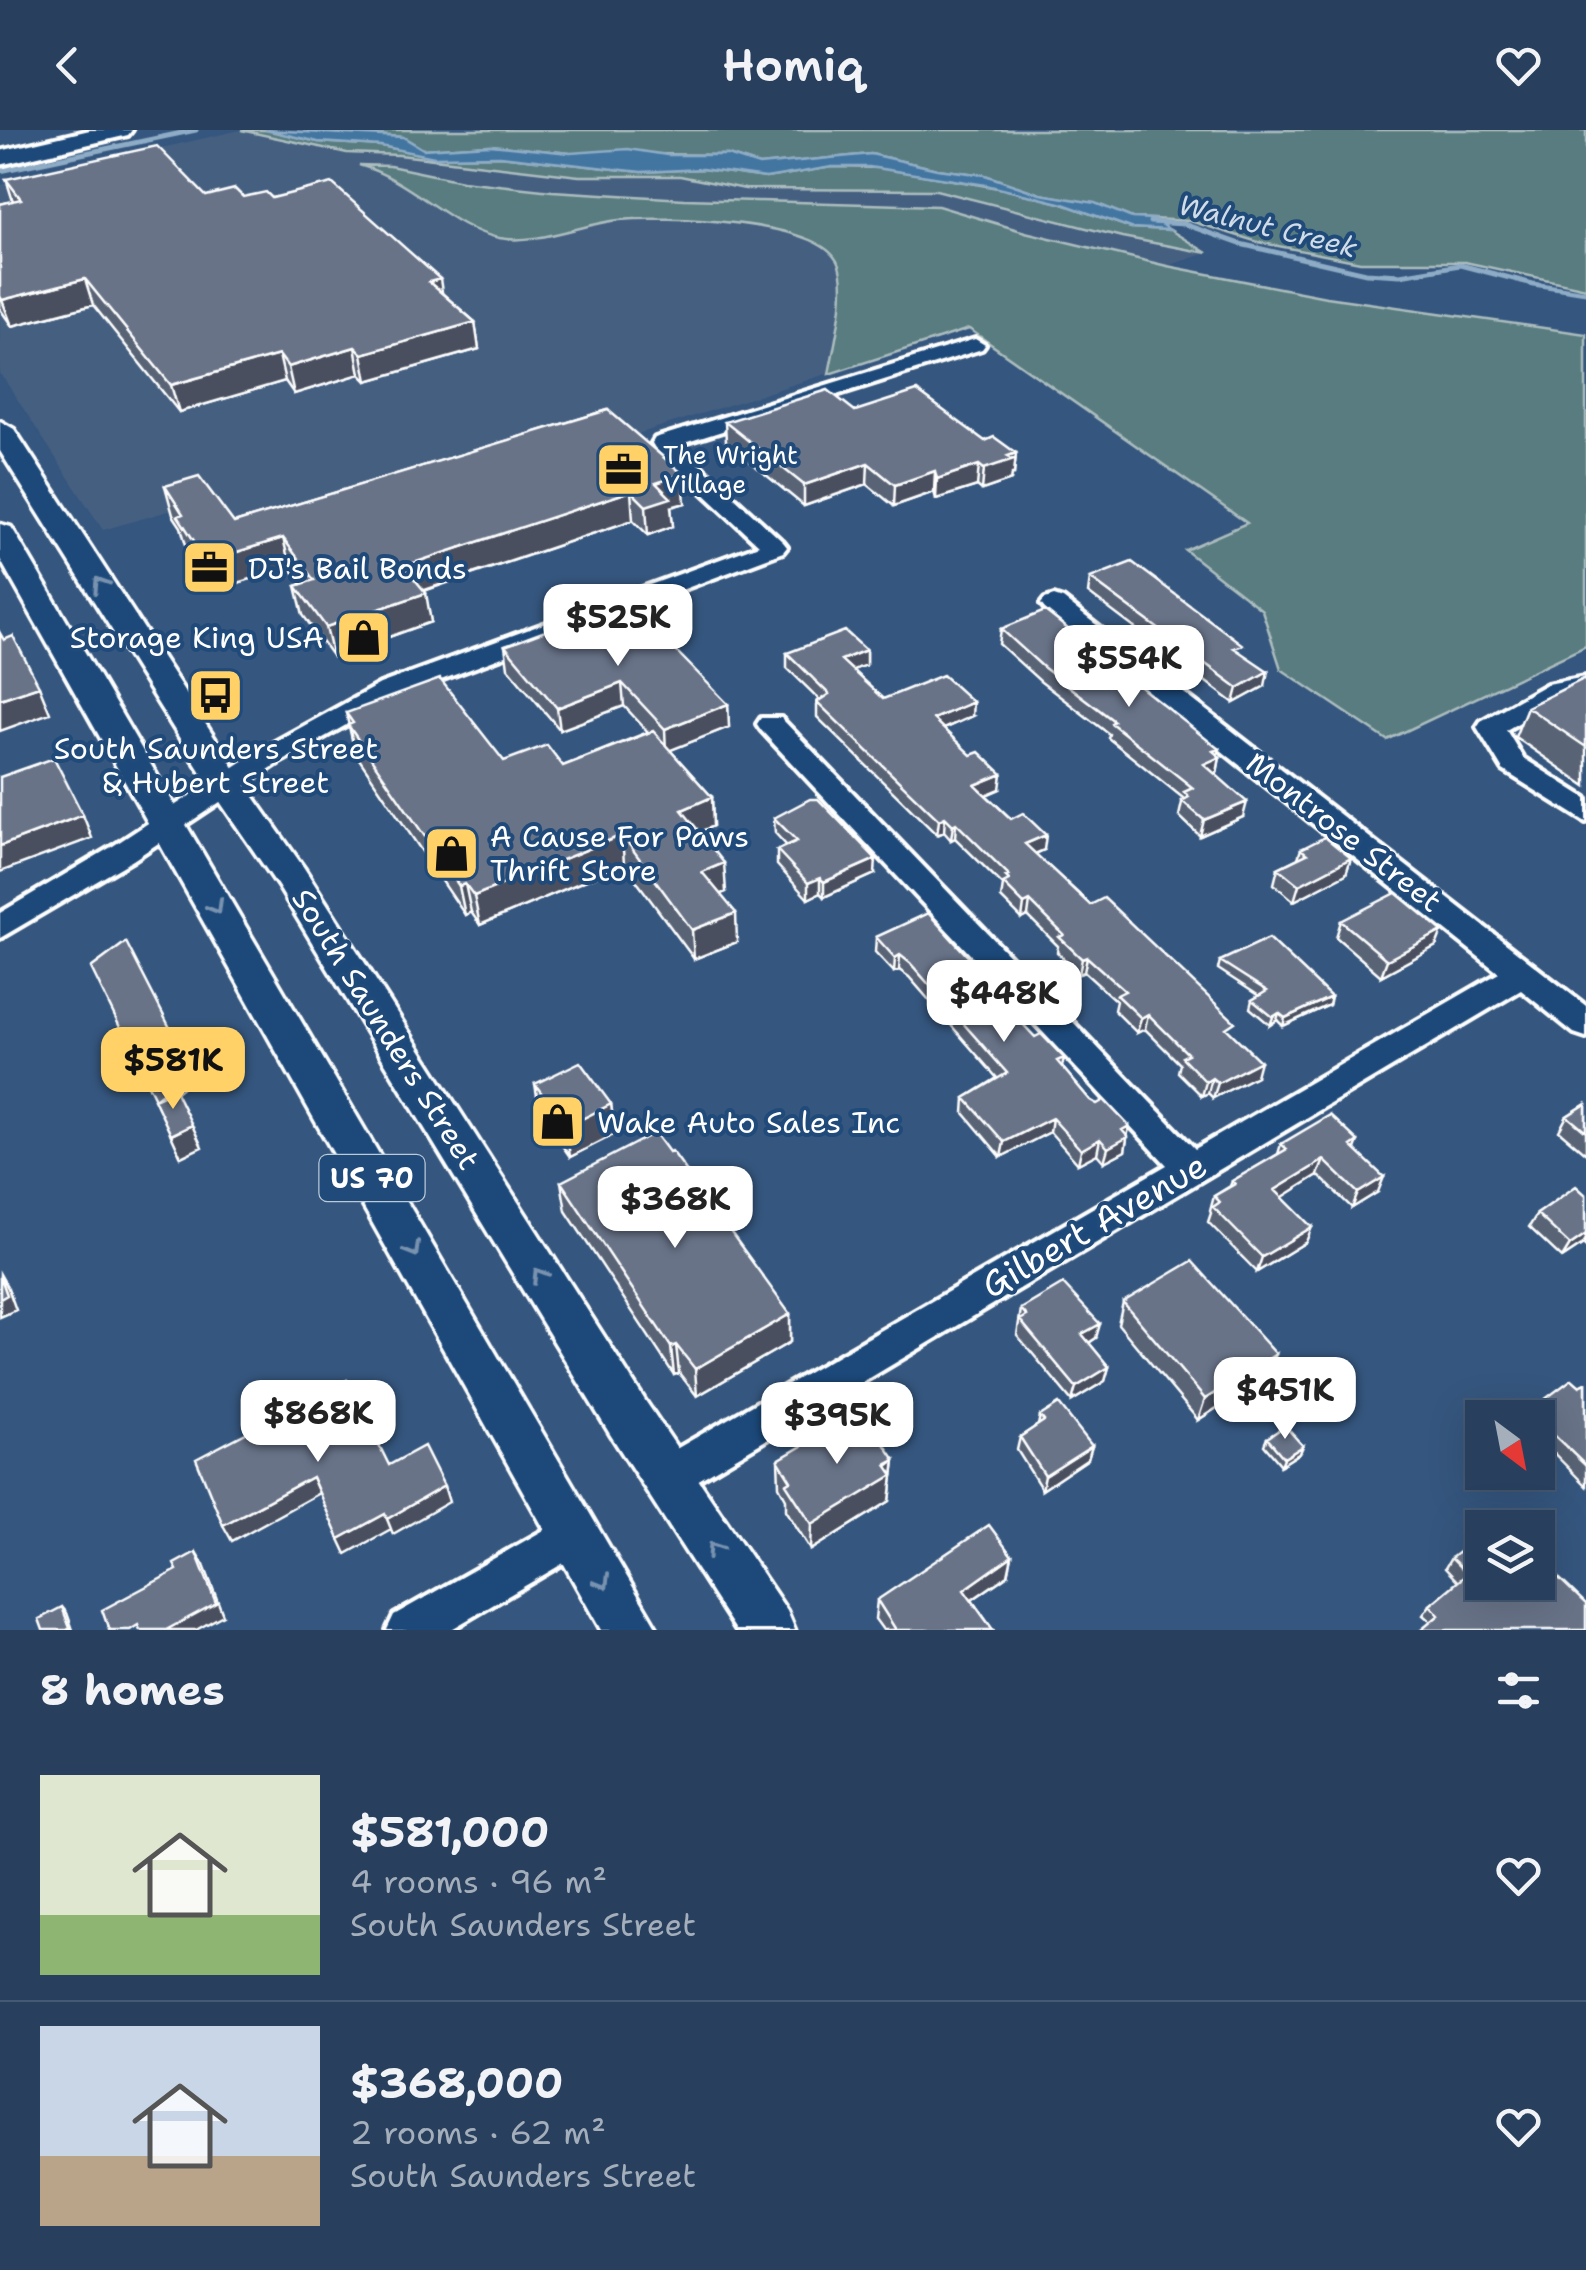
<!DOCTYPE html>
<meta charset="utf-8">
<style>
:root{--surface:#28405e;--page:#304764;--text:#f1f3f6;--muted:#a5afbc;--line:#445973;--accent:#ffd166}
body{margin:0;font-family:"Shantell Sans",sans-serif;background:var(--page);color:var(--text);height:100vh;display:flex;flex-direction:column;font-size:38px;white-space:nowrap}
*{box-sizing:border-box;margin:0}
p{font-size:32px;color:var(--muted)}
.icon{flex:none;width:55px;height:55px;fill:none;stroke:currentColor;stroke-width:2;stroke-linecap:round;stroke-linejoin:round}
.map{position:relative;height:1500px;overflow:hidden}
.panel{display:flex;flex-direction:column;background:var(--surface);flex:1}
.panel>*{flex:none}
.needle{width:65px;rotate:148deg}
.fabs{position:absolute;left:1465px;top:1270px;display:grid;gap:20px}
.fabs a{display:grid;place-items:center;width:90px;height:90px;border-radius:0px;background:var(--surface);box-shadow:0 10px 40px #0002,0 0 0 2px var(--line);font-size:50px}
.price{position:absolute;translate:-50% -85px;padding:0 22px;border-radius:20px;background:#fff;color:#222;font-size:32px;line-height:65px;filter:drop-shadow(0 2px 5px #0008)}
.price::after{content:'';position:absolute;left:50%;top:60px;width:30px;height:22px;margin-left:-15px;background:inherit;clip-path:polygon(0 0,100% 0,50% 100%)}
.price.selected{background:var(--accent);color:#111}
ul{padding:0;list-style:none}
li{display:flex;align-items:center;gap:30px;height:250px;padding:0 40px}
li+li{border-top:2px solid var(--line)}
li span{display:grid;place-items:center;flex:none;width:280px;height:200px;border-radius:0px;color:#555}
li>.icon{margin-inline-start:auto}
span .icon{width:120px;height:120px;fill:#fffc;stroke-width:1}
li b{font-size:42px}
h2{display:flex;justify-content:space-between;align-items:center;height:120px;padding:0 40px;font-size:42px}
header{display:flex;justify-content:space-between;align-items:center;height:130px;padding:0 40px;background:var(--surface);font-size:45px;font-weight:600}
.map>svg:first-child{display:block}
.built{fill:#445f81}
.green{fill:#587b7f;stroke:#acbdbf;stroke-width:2.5}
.water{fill:#4375a0;stroke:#8eacc6;stroke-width:2.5}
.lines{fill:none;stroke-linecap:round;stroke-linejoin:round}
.stream{stroke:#8eacc6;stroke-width:5}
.minor-casing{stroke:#fff;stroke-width:8}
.major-casing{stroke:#fff;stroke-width:7}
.highway-casing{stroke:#fff;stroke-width:8}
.minor{fill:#1f4a7a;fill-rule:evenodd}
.major{fill:#1f4a7a;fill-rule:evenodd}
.highway{fill:#1f4a7a;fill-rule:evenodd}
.wall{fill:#596375;stroke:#fff;stroke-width:2.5}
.shaded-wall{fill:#49505f;stroke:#fff;stroke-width:2.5}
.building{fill:#687388;stroke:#fff;stroke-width:2.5}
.oneway{stroke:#7992af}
.labels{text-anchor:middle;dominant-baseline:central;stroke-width:8;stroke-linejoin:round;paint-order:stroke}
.far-poi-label{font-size:25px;fill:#fff;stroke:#1f4a7a;text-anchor:start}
.far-water-label{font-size:28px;font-style:italic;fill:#d0dce7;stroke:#1f4a7a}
.shield{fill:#1f4a7a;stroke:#bcc9d7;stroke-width:2.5}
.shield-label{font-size:28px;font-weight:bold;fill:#fff}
.poi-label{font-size:30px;fill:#fff;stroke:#1f4a7a;text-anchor:start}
.street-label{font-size:30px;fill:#fff;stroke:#1f4a7a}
.near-street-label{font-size:35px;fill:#fff;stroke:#1f4a7a}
</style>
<header><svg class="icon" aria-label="back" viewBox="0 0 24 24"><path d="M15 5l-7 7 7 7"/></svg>Homiq<svg class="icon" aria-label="heart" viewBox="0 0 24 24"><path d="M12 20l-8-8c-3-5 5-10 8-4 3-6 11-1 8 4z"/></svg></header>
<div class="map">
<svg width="1586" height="1500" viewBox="0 0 1586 1500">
<rect width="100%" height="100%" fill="#35567e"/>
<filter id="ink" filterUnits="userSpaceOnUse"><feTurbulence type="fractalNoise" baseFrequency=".01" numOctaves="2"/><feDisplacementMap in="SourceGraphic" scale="20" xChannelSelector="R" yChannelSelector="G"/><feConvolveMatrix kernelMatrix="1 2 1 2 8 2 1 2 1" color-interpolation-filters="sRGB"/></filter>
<g filter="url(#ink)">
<path class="built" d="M240 0H1018L1207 123 622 309 242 414 210 369 103 400 0 243V55Z"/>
<path class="green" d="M241 0H268L318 12 381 16 434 27 500 26 641 42 702 39 766 48 832 37 883 38 1004 59 1060 73 1131 98 1170 100 1207 123 1122 107 936 60 745 59 680 46H579L399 25 347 23Z
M307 0H1586V158L1465 132H1360L1258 112 1190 91 1132 88 1100 75 1040 64 985 45 937 39 871 24 759 35 728 25 570 23 490 15 423 19 403 7Z
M359 35 390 36 462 51 552 61 684 69 938 76 1025 102 1167 136 1326 167 1586 204V516L1387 610 1281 539 1262 480 1185 420 1247 393 969 199 829 244C834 216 850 156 837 131 814 89 663 86 619 90 582 94 537 115 499 108 450 98 412 50 359 35Z"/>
<path class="water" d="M265 0 403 7 423 19 490 15 570 23 628 19 667 25H728L759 35 871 24 937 39 985 45 1040 64 1095 73 1132 88 1154 89 1170 100 1131 98 1060 73 986 55 869 37H832L766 48 702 39 641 42 500 26 434 27 381 16 318 12Z"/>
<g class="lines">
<path class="stream" d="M0 41 196 0
M1150 92 1184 94 1240 114 1366 143 1400 145 1460 135 1533 154 1586 162"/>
<defs>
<path id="minor" d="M975 209 985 215 982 219 678 315 783 412 787 417 783 422 398 566 280 632 133 730 0 808V783L113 716 260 620 380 554 759 415 655 318 652 313 655 308Z
M1054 466 1063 469 1586 876V907L1574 903 1521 860 680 1361 666 1367 652 1361 646 1347 652 1333 1167 1035 761 600 757 594 761 588H781L1195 1019 1499 843 1045 479 1041 474 1045 469Z
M1586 547V563L1563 567 1506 600 1523 628 1586 668V692L1503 640 1477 597 1481 591 1547 554Z
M576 1382 591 1389 597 1403 591 1417 450 1500H387L394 1485Z"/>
<path id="major" d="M0 291 14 299 240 647 304 738 646 1272 787 1481 795 1500H736L610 1304 278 756 214 663 0 321Z
M0 394 11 397 15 403 658 1500H601L0 429Z"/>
<path id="highway" d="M90 0H132L128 5 0 35V21Z"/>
</defs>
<use href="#minor" class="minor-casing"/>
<use href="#major" class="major-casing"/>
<use href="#highway" class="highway-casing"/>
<use href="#minor" class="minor"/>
<use href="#major" class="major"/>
<use href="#highway" class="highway"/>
</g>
<path class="wall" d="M6 49 206 66 272 68 442 163 475 192 479 219 367 251 360 244 294 264 285 251 179 282 93 175 12 196 0 179V74L13 71Z
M608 280 685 373 671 377 673 396 648 405 633 390 424 461 431 492 333 527 303 485 296 456 302 454 290 437 215 460 186 415 181 397 173 385 165 356 234 393Z
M855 281 985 311 1016 323 1014 344H1012L1011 350 982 360 977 356 936 369 934 362 894 376 867 354 804 376 726 312 725 292Z
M1090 448 1241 523 1265 556 1234 573 1088 463Z
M1001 499 1219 619 1217 625 1220 627 1217 643 1214 644 1243 687 1200 706 1179 686 1183 668 1108 608 1109 604 1041 552 999 514Z
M566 508 728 574 729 597 670 620 712 667 713 696 699 702 726 762 720 764 737 812 694 829 624 734 480 795 471 782 465 785 355 623 346 583 504 631 563 636 648 602 624 576 560 600 508 538 505 516Z
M866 520V535L852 540 883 569 972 586 943 599 1000 659 986 665 1044 720 1035 724 1232 904 1256 946 1213 968 1208 963 1202 966 1178 942 1180 934 1145 899 1137 903 1114 880 1116 871 1084 842 1079 844 1057 822 1058 816 1028 786 1022 789 1001 768 1003 755 955 708 951 710 944 702 937 705 817 587V572L820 570 787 538V523Z
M1586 548V656L1515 607 1527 577Z
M774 688 875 744 824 767 820 763 808 769 777 735V720L786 715 775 703Z
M1301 719 1351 728 1346 744 1294 771 1274 754 1278 738 1298 728Z
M1341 791 1436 816 1381 846 1336 807Z
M876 807 1005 867 1004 875 1035 907 1064 928 1062 937 1090 970 1129 996 1125 1021 1104 1032 1097 1024 1078 1034 1050 1002 1001 1027 964 983 965 968 997 948 909 847 899 840 894 842 875 822Z
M1220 831 1331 867 1329 875 1283 896 1277 890 1270 895 1250 878 1252 870 1259 866 1218 839Z
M535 954 611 974 615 1004 570 1027 540 984Z
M1586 974V1024L1559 1001 1567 986Z
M1358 1011 1355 1019 1378 1062 1352 1078 1318 1045 1282 1067 1306 1112 1257 1142 1208 1092 1211 1083 1210 1081 1214 1066 1230 1056 1232 1051 1278 1024 1281 1014Z
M561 1052 790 1184V1212L697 1266 679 1243 674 1245 566 1081Z
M1586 1065V1117L1583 1114 1562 1128 1529 1097 1537 1084Z
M1123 1172 1268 1245 1198 1290 1118 1194Z
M1021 1179 1096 1208 1089 1213 1109 1237 1105 1251 1072 1271 1017 1205Z
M1586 1253V1356L1538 1307V1288H1525L1529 1281Z
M1040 1286 1092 1316 1088 1329 1042 1360 1017 1320 1020 1307 1038 1295Z
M1267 1308 1300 1323 1281 1335 1264 1315Z
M778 1330H895L890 1371 811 1420 786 1380V1369L779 1356Z
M1012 1426 1008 1445 972 1470 993 1500H883L875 1489 877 1470Z
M1451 1428 1482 1452 1431 1492 1423 1485 1430 1475 1458 1452 1445 1438Z"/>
<path class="shaded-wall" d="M85 149 93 175 12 196 2 170Z
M440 149 444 175 429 152Z
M475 192 479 219 367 251 362 224Z
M355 217 360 244 294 264 288 237Z
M279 225 285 251 179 282 171 255Z
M1016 323 1014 344H1012L1011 350 982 360 984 339 1008 326Z
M868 333 867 354 804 376V355Z
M979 335 977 356 936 369 937 349Z
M935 341 934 362 894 376 895 355Z
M683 344 685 373 671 377 673 396 648 405 646 376 656 353Z
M631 361 633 390 410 465 404 436Z
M283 408 290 437 215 460 207 431Z
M426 463 431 492 333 527 326 497Z
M866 520V535L840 545 841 530Z
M1268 541 1265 556 1234 573 1238 558Z
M622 553 624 576 560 600 557 578Z
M39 556 50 583 0 601V569Z
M973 572 972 586 932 604 933 589Z
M728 574 729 597 666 622 665 599Z
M1219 619 1216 629 1220 627 1217 643 1200 650 1204 634 1213 621Z
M1002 644 1000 659 974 670 975 655Z
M712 667 713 696 684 709 682 680Z
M1247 672 1243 687 1200 706 1204 690Z
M83 685 92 708 0 742V716Z
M945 687 944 702 937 705 939 690Z
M956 693 955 708 951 710 953 695Z
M622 705 624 734 480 795 474 766Z
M1046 705 1044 720 1023 729 1025 714Z
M1351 728 1346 744 1294 771 1299 755Z
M876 729 875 744 824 767V752Z
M724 733 726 762 704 771 702 742Z
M820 748V763L808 769V753Z
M465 754 471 782 465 785 459 756Z
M1030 771 1028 786 1022 789 1024 774Z
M736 783 737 812 694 829 692 800Z
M1442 801 1436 816 1381 846 1387 830Z
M900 825 899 840 894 842 895 828Z
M1087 827 1084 842 1079 844 1082 829Z
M1331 867 1329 875 1283 896 1285 888Z
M1279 883 1277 890 1270 895 1273 887Z
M1148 884 1145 899 1137 903 1141 888Z
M1260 931 1256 946 1213 968 1218 953Z
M191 939 195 947 158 977 155 969Z
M1212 948 1208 963 1202 966 1206 952Z
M611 974 615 1004 570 1027 566 997Z
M1052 988 1050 1002 1001 1027 1004 1012Z
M192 995 202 1017 181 1027 171 1005Z
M1129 996 1125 1021 1104 1032 1108 1018 1122 1000Z
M1100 1009 1097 1024 1078 1034 1081 1020Z
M1324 1030 1318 1045 1270 1075 1275 1060Z
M1384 1047 1378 1062 1352 1078 1358 1063Z
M1312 1097 1306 1112 1257 1142 1262 1127Z
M1586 1104V1109L1583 1114 1562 1128 1570 1115Z
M0 1144 8 1158 16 1180 0 1187Z
M790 1184V1212L697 1266 695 1239Z
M1100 1194 1096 1208 1079 1219 1082 1204Z
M676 1215 679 1243 674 1245 671 1217Z
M1276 1224 1268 1245 1198 1290 1205 1269Z
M1109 1237 1105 1251 1072 1271 1076 1257Z
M1092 1316 1088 1329 1042 1360 1045 1346Z
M1303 1316 1300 1323 1281 1335 1284 1328Z
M895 1330 890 1371 811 1420 812 1394Z
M312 1347 319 1363 232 1411 223 1395Z
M444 1356 449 1372 393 1404 387 1389Z
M385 1384 391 1399 346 1424 339 1409Z
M196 1422 204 1435 223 1485 196 1500H166Z
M1012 1426 1008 1445 960 1478 964 1460Z
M62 1477 67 1483 73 1500H67Z"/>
<path class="building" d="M157 16 206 66 235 59 243 67 266 62 272 68 332 53 440 149 429 152 475 192 362 224 355 217 288 237 279 225 171 255 85 149 2 170 0 166V74L21 69 6 49Z
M828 260 855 281 917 261 985 311 994 307 1016 323 1008 326 1014 329 984 339 979 335 937 349 935 341 895 355 868 333 804 355 725 292Z
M608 280 683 344 656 353 671 368 646 376 631 361 404 436 426 463 326 497 296 456 314 450 283 408 207 431 178 386 183 384 165 356 199 346 234 393Z
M1132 432 1243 515 1234 518 1268 541 1238 558 1090 448Z
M1045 481 1219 619 1213 621 1220 627 1204 634 1247 672 1204 690 1182 671 1189 667 1184 662 1193 658 1111 593 1114 591 1043 537 1001 499Z
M638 482 728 574 665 599 622 553 557 578 505 516 556 497 566 508Z
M845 501 866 520 841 530 883 569 943 545 973 572 933 589 971 625 979 622 1002 644 975 655 1011 689 1023 683 1046 705 1025 714 1090 775 1104 768 1235 892 1226 898 1260 931 1218 953 1212 948 1206 952 1182 927 1188 924 1148 884 1141 888 1117 865 1125 861 1087 827 1082 829 1059 807 1064 805 1030 771 1024 774 1003 753 1009 750 1005 746 1009 745 956 693 953 695 945 687 939 690 817 572 829 564 787 523Z
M0 503 4 510 13 506 39 556 0 569Z
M1586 548V617L1527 577Z
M440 549 504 631 547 615 563 636 653 601 712 667 682 680 724 733 702 742 736 783 692 800 622 705 474 766 465 754 459 756 348 595 353 593 346 583Z
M54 628 83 685 0 716V647Z
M810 669H818L876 729 824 752 820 748 808 753 777 720 797 711 774 688Z
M1325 707 1351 728 1299 755 1278 738 1307 724 1301 719Z
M1396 763 1442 801 1387 830 1341 791Z
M928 783 1005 867 1000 870 1035 907 1041 904 1064 928 1057 931 1090 970 1097 974 1104 970 1129 996 1122 1000 1128 1007 1108 1018 1100 1009 1081 1020 1052 988 1004 1012 965 968 1007 943 910 833 900 825 895 828 876 807Z
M1269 808 1331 867 1285 888 1279 883 1273 887 1252 870 1267 861 1220 831Z
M126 812 191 939 155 969 91 838Z
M580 932 611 974 566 997 535 954Z
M175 960 192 995 171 1005 154 969Z
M1586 974V1002L1567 986Z
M1330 985 1358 1011 1351 1016 1384 1047 1358 1063 1324 1030 1275 1060 1312 1097 1262 1127 1213 1077 1220 1072 1214 1066 1235 1054 1232 1051 1287 1019 1281 1014Z
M655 1003 669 1022 672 1021 790 1184 695 1239 676 1215 671 1217 561 1052Z
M1576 1056 1586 1065V1104L1570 1115 1537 1084Z
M1192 1131 1276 1224 1205 1269 1123 1172Z
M0 1145 7 1165 0 1169Z
M1063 1154 1100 1194 1082 1204 1109 1237 1076 1257 1020 1190 1027 1186 1021 1179Z
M1572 1249 1580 1256 1586 1253V1336L1529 1281Z
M347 1250 389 1335 424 1316 444 1356 387 1389 385 1384 339 1409 312 1347 223 1395 196 1329Z
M1059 1274 1092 1316 1045 1346 1020 1307 1044 1291 1040 1286Z
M862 1281 895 1330 886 1335 893 1345 812 1394 786 1354 791 1351 778 1330Z
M1285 1296 1303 1316 1284 1328 1267 1308Z
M1508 1383 1522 1398H1490Z
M989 1395 1012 1426 964 1460 993 1500H896L877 1470Z
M1482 1404V1452H1538V1428L1586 1474V1500H1421L1439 1485 1430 1475 1467 1444 1451 1428Z
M196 1422 216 1473 166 1500H140L138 1495 130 1500H109L102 1480 177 1440 174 1434Z
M62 1477 70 1498 67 1500H43L39 1489Z"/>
<defs><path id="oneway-chevron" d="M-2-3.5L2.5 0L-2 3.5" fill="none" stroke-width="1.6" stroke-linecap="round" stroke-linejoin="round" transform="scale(2.5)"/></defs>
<g class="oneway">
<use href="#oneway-chevron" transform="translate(100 454) rotate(-123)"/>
<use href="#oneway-chevron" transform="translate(216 777) rotate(60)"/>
<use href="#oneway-chevron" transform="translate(413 1120) rotate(60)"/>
<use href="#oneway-chevron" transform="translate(539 1145) rotate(-122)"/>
<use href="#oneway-chevron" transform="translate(714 1419) rotate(-124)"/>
<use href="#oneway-chevron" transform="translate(603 1452) rotate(60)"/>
</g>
</g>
<defs>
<symbol id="office-square" viewBox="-11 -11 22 22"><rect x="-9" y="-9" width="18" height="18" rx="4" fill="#ffd166" stroke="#1f4a7a"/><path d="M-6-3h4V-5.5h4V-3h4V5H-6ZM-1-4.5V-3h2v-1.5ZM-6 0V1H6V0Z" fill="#111"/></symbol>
<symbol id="shop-square" viewBox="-11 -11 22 22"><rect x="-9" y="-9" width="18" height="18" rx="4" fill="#ffd166" stroke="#1f4a7a"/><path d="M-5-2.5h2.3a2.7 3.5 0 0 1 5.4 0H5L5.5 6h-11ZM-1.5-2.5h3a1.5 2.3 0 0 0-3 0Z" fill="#111"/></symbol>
<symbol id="bus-square" viewBox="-11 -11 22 22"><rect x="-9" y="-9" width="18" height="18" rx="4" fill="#ffd166" stroke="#1f4a7a"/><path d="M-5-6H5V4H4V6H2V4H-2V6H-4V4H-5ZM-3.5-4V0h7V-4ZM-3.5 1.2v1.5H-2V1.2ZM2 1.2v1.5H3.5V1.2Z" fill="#111"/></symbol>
</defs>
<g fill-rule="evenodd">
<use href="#office-square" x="592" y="308" width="63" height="63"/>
<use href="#office-square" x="178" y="406" width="63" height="63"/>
<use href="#shop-square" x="332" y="476" width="63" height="63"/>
<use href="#bus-square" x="184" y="534" width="63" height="63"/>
<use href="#shop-square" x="420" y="692" width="63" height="63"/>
<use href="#shop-square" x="526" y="960" width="63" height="63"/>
</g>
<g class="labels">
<g class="far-poi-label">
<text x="663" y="325">The Wright<tspan x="663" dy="29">Village</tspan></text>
</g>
<g class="far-water-label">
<text transform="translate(1268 96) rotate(14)">Walnut Creek</text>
</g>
<rect class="shield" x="319.5" y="1025" width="105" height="46" rx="8"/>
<g class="shield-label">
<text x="372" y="1048">US 70</text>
</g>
<g class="poi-label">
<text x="248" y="438">DJ's Bail Bonds</text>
<text x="324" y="507" text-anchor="end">Storage King USA</text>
<text x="216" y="618" text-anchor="middle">South Saunders Street<tspan x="216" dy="34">&amp; Hubert Street</tspan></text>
<text x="490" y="706">A Cause For Paws<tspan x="490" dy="34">Thrift Store</tspan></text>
<text x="597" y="992">Wake Auto Sales Inc</text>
</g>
<g class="street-label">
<text transform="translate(1344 702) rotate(38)">Montrose Street</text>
<text transform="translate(386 899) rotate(58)">South Saunders Street</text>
</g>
<g class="near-street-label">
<text transform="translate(1094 1095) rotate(-30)">Gilbert Avenue</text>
</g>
</g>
</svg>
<div class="fabs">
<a><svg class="needle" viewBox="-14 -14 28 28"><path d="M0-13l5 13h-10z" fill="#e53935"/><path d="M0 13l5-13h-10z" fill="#a5afbc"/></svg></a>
<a><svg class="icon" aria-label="layers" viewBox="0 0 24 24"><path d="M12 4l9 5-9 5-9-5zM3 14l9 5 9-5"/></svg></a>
</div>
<b class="price" style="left:618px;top:539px">$525K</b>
<b class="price" style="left:1129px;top:580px">$554K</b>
<b class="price" style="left:1004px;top:915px">$448K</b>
<b class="price selected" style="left:173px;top:982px">$581K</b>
<b class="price" style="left:675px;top:1121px">$368K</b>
<b class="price" style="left:1285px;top:1312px">$451K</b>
<b class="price" style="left:318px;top:1335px">$868K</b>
<b class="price" style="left:837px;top:1337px">$395K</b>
</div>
<section class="panel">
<h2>8 homes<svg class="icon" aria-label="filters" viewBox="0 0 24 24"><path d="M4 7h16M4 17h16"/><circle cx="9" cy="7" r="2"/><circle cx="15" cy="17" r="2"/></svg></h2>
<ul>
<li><span style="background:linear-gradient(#dfe7d0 70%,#8fb573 0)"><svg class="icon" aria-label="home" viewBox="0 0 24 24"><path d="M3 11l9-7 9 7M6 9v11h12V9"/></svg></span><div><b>$581,000</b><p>4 rooms · 96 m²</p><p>South Saunders Street</p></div><svg class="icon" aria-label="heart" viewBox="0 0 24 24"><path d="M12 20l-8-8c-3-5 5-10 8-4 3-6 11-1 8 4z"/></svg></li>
<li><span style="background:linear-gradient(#c9d6e8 65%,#b9a48a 0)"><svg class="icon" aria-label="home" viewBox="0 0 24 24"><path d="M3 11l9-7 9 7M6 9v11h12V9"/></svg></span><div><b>$368,000</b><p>2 rooms · 62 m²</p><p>South Saunders Street</p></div><svg class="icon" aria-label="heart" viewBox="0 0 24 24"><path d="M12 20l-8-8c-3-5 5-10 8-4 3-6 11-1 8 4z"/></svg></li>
</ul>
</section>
